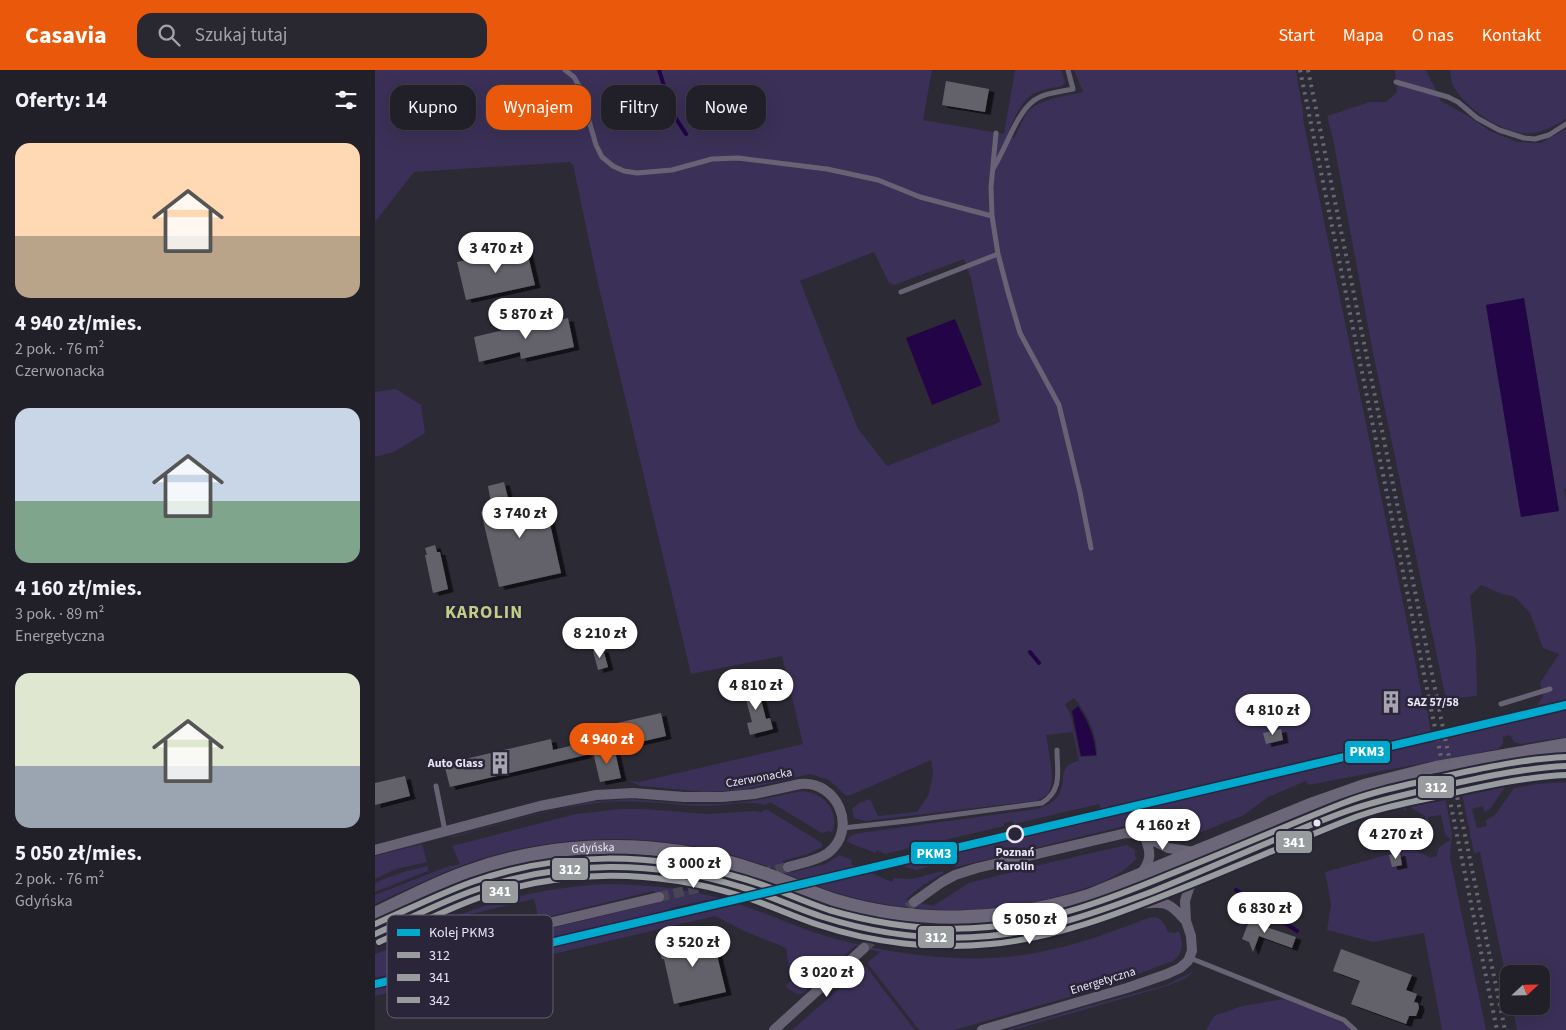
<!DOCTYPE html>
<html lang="pl">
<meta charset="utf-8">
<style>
:root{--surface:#212028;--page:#292830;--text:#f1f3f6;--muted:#a2a3a8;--line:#3e3e45;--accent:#ea580c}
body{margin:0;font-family:"Source Sans 3",sans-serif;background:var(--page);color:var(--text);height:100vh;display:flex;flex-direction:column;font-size:19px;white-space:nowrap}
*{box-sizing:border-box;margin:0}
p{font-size:16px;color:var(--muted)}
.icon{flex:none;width:28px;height:28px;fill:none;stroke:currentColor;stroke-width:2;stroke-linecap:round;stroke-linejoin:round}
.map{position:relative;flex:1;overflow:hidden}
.drawer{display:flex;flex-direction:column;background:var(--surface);width:375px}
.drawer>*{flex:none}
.hud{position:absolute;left:15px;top:15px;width:475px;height:45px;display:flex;gap:10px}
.needle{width:32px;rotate:68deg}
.controls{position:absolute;left:1125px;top:895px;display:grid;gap:10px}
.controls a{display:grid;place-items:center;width:50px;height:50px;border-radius:10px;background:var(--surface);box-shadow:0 5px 20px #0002,0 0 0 1px var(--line);font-size:25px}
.price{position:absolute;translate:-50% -42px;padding:0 11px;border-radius:18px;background:#fff;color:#222;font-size:16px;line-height:32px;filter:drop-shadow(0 1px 2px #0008)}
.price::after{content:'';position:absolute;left:50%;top:30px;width:15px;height:11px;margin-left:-8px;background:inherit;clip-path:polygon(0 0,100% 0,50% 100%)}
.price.active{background:var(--accent);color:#fff}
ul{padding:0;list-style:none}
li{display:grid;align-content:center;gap:10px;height:265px;padding:0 15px}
li span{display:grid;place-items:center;height:155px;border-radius:15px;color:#555}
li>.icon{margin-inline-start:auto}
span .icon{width:90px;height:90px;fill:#fffc;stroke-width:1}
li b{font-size:21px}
h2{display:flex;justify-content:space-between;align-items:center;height:60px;padding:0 15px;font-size:21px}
.chip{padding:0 18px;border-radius:15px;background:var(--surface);box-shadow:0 5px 20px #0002,0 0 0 1px var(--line);font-size:18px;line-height:45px}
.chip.active{background:var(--accent);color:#fff}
header{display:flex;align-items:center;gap:30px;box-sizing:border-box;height:70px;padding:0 25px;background:var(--accent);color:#fff}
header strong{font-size:24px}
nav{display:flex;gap:28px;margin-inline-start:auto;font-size:18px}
.search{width:350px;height:45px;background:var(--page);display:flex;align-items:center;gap:12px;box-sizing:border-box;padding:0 18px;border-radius:15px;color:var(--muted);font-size:19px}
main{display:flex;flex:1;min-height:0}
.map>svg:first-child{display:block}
.green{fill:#3b3057;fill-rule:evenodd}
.water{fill:#220447}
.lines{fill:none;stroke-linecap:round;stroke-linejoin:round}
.stream{stroke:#220447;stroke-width:4}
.building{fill:#64626b;filter:url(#shadow)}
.street-tunnel{stroke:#484652;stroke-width:10;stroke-dasharray:10 5;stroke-linecap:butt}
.lane{stroke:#686374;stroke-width:5}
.street{stroke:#686374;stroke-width:10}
.secondary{stroke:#6b6678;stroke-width:14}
.rail{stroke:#686671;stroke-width:4;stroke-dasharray:2.5 5;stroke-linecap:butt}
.bus-1-casing{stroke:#2a2539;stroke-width:10}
.bus-2-casing{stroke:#2a2539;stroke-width:10}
.bus-3-casing{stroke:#2a2539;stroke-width:10}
.bus-1{stroke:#989c9f;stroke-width:6}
.bus-2{stroke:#989c9f;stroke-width:6}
.bus-3{stroke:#989c9f;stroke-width:6}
.rail-1-casing{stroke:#2a2539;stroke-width:11}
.rail-1{stroke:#00a9ce;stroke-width:8}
.bus-dot{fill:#e9e6f4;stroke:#2a2539;stroke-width:2}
.stop-dot{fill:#2a2539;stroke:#e9e6f4;stroke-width:2.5}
.labels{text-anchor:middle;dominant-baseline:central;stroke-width:5;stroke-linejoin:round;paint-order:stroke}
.poi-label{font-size:12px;font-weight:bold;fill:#e9e6f4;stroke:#2a2539;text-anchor:start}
.street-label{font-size:12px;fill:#e9e6f4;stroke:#2a2539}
.stop-label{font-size:12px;font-weight:bold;fill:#e9e6f4;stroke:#2a2539}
.district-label{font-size:18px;font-weight:bold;letter-spacing:1px;fill:#c2ce81;stroke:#2a2539}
.key{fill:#2a2539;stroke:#635f71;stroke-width:1}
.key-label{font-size:14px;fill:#e9e6f4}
.line-badge{stroke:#2a2539;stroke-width:2}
.badge-label{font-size:14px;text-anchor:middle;font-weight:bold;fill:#fff}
</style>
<header>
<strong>Casavia</strong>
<div class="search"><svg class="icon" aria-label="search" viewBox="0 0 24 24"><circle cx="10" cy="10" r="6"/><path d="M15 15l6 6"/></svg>Szukaj tutaj</div>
<nav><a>Start</a><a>Mapa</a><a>O nas</a><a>Kontakt</a></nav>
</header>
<main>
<section class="drawer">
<h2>Oferty: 14<svg class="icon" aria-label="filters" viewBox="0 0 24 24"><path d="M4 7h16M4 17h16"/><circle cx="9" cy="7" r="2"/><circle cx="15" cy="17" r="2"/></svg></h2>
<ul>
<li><span style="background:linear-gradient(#ffd9b3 60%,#b9a48a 0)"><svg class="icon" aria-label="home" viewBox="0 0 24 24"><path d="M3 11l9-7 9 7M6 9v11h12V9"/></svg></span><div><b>4 940 zł/mies.</b><p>2 pok. · 76 m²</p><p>Czerwonacka</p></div></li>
<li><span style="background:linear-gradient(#c9d6e8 60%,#7fa58c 0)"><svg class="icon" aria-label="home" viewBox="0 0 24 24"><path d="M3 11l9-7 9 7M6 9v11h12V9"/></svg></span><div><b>4 160 zł/mies.</b><p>3 pok. · 89 m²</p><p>Energetyczna</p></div></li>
<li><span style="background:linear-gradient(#dfe7d0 60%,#9aa5b1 0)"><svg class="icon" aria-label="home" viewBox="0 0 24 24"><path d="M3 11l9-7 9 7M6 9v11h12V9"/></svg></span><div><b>5 050 zł/mies.</b><p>2 pok. · 76 m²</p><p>Gdyńska</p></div></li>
</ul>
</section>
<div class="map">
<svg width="1191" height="960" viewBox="0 0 1191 960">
<defs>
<filter id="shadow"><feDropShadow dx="5.5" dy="3" stdDeviation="0" flood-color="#0009"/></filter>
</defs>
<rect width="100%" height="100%" fill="#2c2a35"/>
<path class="green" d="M0 0H557L548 50 629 64 640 0H686L690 12 687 16C678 18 668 19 660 23 646 30 637 52 633 65L639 68C643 61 646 53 650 46 661 28 689 27 708 22L699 0H921L928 42V49L1050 639 1052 640 1056 662 735 739 726 740 724 734 639 754 638 751 629 753V756L510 784 502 780 500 783C491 778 480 777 472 771 474 765 479 764 485 763L662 739C670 736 678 733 683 726 693 712 680 696 704 691L698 662 671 665C673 678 681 711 674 722 672 726 666 728 661 731L490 751 479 748 477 739 484 733 495 729 503 746 542 742 554 724 558 703 556 690 476 725 471 726 454 710 435 704 367 720 329 722 265 716 254 711 264 712 428 674 407 586 316 604 224 218 198 95 195 92 39 102 0 152ZM499 182 514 213 519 215 589 189 596 208 625 352 512 396 483 359 425 211ZM699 628C713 645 722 663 722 686L705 687 696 646 690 634Z
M1020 0H1051L1066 31 1093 46 1115 61 1142 72 1166 73 1191 59V419H1189L1191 432V629L1161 636 1168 627 1165 613 1184 584 1168 578 1155 543 1140 527 1127 524 1106 515 1095 526 1101 580 1102 626 1071 629 998 283 958 69 952 46 995 32H1011L1022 22ZM1149 229 1184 441 1146 447 1111 235Z
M1075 0H1191V49C1181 55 1171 61 1159 63 1132 67 1094 41 1080 19 1076 14 1076 6 1075 0Z
M21 319 46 335 50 363 19 382 0 387V322Z
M1191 640V667L1146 674 1139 672 1135 665 1128 667V674L1123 679 933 715 931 711 893 727 869 745 809 769 798 768 791 765 789 768 787 762 766 752 581 797 579 794 574 791 541 800 527 796 776 736 1120 656 1123 654Z
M1132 710 1133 713 1115 739 1109 742 1108 736 1097 739 1102 758 1112 756 1111 750 1120 745 1139 718 1162 714 1191 712V960H1142L1137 936H1166V904H1134V922L1105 782 1099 783 1087 724 1070 727 1077 764 1075 788 1111 960H1067L1049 863 998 872 952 860 956 834 950 802 1036 778 1056 788 1062 786C1062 776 1068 774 1076 770L1070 764 1066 745 1053 747 1054 753 1049 752 1051 747 1034 736 1030 741 1027 739 1026 737 1059 727Z
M427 721C450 723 465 741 457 763L455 761 447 763 395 732 391 735C373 730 349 736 330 736 296 735 264 729 230 732 179 737 127 754 77 767H74L160 744 215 732 257 729 312 734H345L372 732Z
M245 739H268L332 744 380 741 386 742 391 739 447 773V777L433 784 407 791 418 802 450 794 465 785 477 790 476 794 484 798 443 808 447 812 492 801 517 812 519 808 537 809 567 801 569 803 548 815 531 829 558 836 594 813 677 792 752 775 760 780V787L762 788C743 810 714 817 688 825 615 846 532 845 459 822 430 813 403 799 373 790 332 776 288 770 244 769 189 768 132 778 80 798 53 809 26 822 0 834V825L74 796H77L85 794 77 776 201 744Z
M47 774 52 792 21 799 0 809V786Z
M53 796V801L0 822V813C17 805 34 800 53 796Z
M231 814C278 814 325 820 369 836 397 845 423 858 451 866 516 885 597 896 665 882 702 875 737 862 773 848 785 845 789 852 793 862L800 863 804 861C808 873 809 883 798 891L726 918 579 960H544L494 895 493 892 505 882 480 876 429 923 422 924 415 920 411 916 413 913 416 912 411 878 369 861 340 846 0 926V917L343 839 332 830 296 838 290 842 241 852 0 908V884L22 876 34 878 46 887 56 890 67 889 91 883V879L289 831 278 821 88 868 87 864 163 846 159 829 80 848 82 857 75 858 72 855 73 850 79 847C128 827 178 817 231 814Z
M489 897H491L540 960H417Z
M819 901 811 908 792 916 638 960H632L710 937 791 915Z
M909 929 933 938 984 960H831L839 946 867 936Z"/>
<path class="water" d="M1149 228 1184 441 1146 447 1111 235Z
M580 249 607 315 557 335 531 268Z
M703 636C713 651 720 667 721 685L706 686 697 641Z"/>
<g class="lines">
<path class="stream" d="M284 0 298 44 311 64
M655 582 664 593
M861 820 922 861"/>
</g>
<path class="building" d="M571 11 614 19 610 42 567 35Z
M151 177 160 215 91 230 82 192Z
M193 248 199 277 146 289 145 282 104 292 99 267 176 249V252Z
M129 412 135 436 169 427 186 503 124 517 106 442 117 439 113 416Z
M60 475 62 482H65L73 519 58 523 50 485H52L50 478Z
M228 579 233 597 223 600 218 581Z
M382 614 391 649 395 648 398 659 375 665 372 653 377 652 368 618Z
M286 643 291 666 248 676 242 653Z
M906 659 908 670 891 674 888 663Z
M176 669 178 680 208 673 211 685 75 717 69 694Z
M239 677 246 708 225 712 218 682Z
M30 706 35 726 0 735V713Z
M1025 783 1027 795 1017 797 1014 785Z
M877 844 890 849 888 856 921 867 917 878 884 866 878 882 874 872 867 869Z
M341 863 344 876 340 877 351 922 299 934 289 889H287L283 876Z
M966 879 1037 905 1031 920 1042 924 1039 932 1043 933 1044 938 1041 946H1034L1031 954 976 934 985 911 958 901Z"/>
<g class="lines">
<path class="street-tunnel" d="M284 827 413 797
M489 878 539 832"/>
<path class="lane" d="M190 0 199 7 204 16 221 75 227 87 238 96 249 101 262 103 297 100 337 89 363 88 452 99 503 110 545 127 617 146
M1021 12 1073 27 1083 32 1102 48 1124 60 1149 68 1160 69 1174 65 1191 54
M621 63 616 117 617 146 623 184
M618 99C630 80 641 45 657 32 668 23 684 22 698 19L693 0
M526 222 623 184 633 222 645 263 684 335 705 422 716 478
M1126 634 1175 619
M61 716 70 761
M468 758 532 751 667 733C688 720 682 701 682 680
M815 888 969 950 980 960"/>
<path class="street" d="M0 780 165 736 221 725 258 723 309 727H347L379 724 425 714C462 710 484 759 453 783 442 791 426 793 413 797
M765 805C777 790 776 783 770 767
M539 832 567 812 580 805 602 798 751 763 766 764 793 778 819 782
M747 837C759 836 783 829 793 835 800 838 805 845 811 851
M1 865 27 866 52 876 68 878 284 827
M56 876C52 861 48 850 60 838
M399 960 489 878
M607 960 752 918 792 904 805 898 813 891 817 881 816 866 811 851 810 831 814 818 824 802"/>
<g class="secondary">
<path id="s1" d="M0 844C30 830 59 814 90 803 158 778 234 771 306 782 336 787 365 795 393 805 416 814 438 824 461 831 544 856 632 851 714 826L938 734 989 716 1061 698 1191 675"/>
<path d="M0 864C34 849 68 831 103 819 187 789 279 790 364 816 387 823 408 833 431 841 479 859 530 867 581 867 666 868 735 838 812 807 865 785 919 763 972 741 1008 729 1044 721 1081 713 1117 705 1154 697 1191 696"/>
</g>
<path class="rail" d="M925 0 1122 960
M933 0 1130 960"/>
<defs>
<path id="bus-1" d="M0 864C34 849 67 831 103 819 188 790 280 790 366 817 394 825 420 838 448 847 501 864 559 871 614 866 670 861 723 842 776 822 841 796 906 765 972 741 1003 730 1036 723 1068 716 1109 707 1149 698 1191 696"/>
<path id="bus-2" d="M4 872C37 857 71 839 106 827 190 799 278 799 363 825 390 833 417 846 444 855 498 873 559 880 616 874 680 868 740 845 800 821 858 798 915 773 973 750 1003 738 1036 732 1069 725 1109 716 1149 707 1191 705"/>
<path id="bus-3" d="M0 854C32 840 64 824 97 812 184 781 278 782 366 808 396 816 424 830 454 840 505 855 561 862 614 857 677 851 735 829 793 805 851 782 908 757 966 734 996 722 1030 715 1062 708 1104 699 1147 689 1191 687"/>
</defs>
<use href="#bus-1" class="bus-1-casing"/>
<use href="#bus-2" class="bus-2-casing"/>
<use href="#bus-3" class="bus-3-casing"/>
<use href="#bus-1" class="bus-1"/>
<use href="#bus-2" class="bus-2"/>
<use href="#bus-3" class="bus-3"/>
<defs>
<path id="rail-1" d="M0 914 1191 635"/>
</defs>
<use href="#rail-1" class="rail-1-casing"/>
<use href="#rail-1" class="rail-1"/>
</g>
<defs>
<symbol id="building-bare" viewBox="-9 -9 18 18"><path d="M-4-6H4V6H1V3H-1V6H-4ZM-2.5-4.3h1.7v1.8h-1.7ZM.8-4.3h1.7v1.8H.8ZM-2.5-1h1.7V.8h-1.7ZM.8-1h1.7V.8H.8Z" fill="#a7a4b1" stroke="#2a2539" stroke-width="2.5" paint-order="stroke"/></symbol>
</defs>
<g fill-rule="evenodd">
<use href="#building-bare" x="1000" y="616" width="32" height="32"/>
<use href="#building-bare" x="109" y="677" width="32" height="32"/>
</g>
<circle class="bus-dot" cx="942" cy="753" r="4.5"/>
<circle class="stop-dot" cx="640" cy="764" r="8"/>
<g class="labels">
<g class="poi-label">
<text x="1032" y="632">SAZ 57/58</text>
<text x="108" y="693" text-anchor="end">Auto Glass</text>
</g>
<g class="street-label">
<text transform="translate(384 708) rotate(-10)">Czerwonacka</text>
<text stroke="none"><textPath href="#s1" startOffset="230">Gdyńska</textPath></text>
<text transform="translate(728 911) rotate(-17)">Energetyczna</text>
</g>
<g class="stop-label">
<text x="640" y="782">Poznań<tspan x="640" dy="14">Karolin</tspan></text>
</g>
<g class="district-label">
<text x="109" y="542">KAROLIN</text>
</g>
</g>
<rect x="12" y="845" width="166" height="103" rx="8" class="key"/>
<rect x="22" y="859" width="23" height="7" fill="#00a9ce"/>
<rect x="22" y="882" width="23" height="6" fill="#989c9f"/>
<rect x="22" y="904" width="23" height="7" fill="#989c9f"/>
<rect x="22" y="927" width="23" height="6" fill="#989c9f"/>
<g class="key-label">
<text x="54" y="867">Kolej PKM3</text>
<text x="54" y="890">312</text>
<text x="54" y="912">341</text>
<text x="54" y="935">342</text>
</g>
<g class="line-badge">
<rect x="969" y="670" width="47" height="24" rx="5" fill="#00a9ce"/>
<rect x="1042" y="705" width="38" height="24" rx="5" fill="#989c9f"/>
<rect x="900" y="760" width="38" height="24" rx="5" fill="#989c9f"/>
<rect x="535" y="771" width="48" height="24" rx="5" fill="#00a9ce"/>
<rect x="176" y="787" width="38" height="24" rx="5" fill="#989c9f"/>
<rect x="106" y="810" width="38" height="24" rx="5" fill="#989c9f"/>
<rect x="542" y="855" width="38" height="24" rx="5" fill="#989c9f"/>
</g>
<g class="badge-label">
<text x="992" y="686">PKM3</text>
<text x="1061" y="722">312</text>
<text x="919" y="777">341</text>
<text x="559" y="788">PKM3</text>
<text x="195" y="804">312</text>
<text x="125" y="826">341</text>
<text x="561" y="872">312</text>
</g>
</svg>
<div class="controls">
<a><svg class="needle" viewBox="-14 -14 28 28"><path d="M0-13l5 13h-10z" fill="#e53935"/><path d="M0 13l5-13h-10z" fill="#a2a3a8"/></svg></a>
</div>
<b class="price" style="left:121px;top:204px">3 470 zł</b>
<b class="price" style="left:151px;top:270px">5 870 zł</b>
<b class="price" style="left:145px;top:469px">3 740 zł</b>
<b class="price" style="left:225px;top:589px">8 210 zł</b>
<b class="price" style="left:381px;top:641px">4 810 zł</b>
<b class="price" style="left:898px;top:666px">4 810 zł</b>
<b class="price active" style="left:232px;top:695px">4 940 zł</b>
<b class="price" style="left:788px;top:781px">4 160 zł</b>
<b class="price" style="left:1021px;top:790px">4 270 zł</b>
<b class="price" style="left:319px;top:819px">3 000 zł</b>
<b class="price" style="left:890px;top:864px">6 830 zł</b>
<b class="price" style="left:655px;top:875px">5 050 zł</b>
<b class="price" style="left:318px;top:898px">3 520 zł</b>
<b class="price" style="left:452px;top:928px">3 020 zł</b>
<div class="hud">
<a class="chip">Kupno</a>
<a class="chip active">Wynajem</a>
<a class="chip">Filtry</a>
<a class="chip">Nowe</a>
</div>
</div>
</main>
